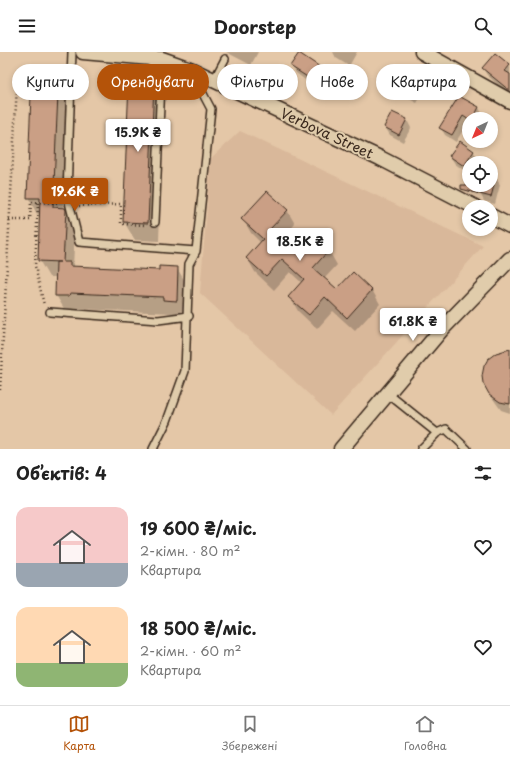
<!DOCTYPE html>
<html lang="uk">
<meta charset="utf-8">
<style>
:root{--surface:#fff;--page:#f2f2f2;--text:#222;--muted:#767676;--line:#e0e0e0;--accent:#b45309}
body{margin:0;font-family:"Playpen Sans",sans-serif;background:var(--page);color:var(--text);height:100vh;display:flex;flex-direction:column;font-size:15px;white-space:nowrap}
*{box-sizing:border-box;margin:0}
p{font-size:13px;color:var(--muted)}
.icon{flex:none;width:22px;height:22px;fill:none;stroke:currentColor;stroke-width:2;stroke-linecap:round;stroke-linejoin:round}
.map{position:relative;height:397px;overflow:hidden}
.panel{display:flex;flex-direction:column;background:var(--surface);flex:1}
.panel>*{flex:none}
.hud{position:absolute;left:12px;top:12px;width:486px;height:36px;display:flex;gap:8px}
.needle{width:26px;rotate:223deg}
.fabs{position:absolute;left:462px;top:60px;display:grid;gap:8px}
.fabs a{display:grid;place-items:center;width:36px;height:36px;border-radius:50%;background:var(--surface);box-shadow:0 2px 6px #0003;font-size:20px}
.price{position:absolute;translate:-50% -34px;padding:0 9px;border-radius:4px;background:#fff;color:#222;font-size:13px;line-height:26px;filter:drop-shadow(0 1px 2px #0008)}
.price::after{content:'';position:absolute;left:50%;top:24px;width:12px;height:9px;margin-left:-6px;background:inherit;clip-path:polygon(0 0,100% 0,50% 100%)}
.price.on{background:var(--accent);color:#fff}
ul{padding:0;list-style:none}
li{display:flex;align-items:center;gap:12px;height:100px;padding:0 16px}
li span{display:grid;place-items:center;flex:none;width:112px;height:80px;border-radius:12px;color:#555}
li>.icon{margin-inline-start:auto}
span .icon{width:48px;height:48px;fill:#fffc;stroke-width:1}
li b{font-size:17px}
h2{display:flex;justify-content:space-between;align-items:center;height:48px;padding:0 16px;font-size:17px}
.pill{padding:0 14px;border-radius:18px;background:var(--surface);box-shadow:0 2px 6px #0003;font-size:14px;line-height:36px}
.pill.on{background:var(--accent);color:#fff}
header{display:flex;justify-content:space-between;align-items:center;height:52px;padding:0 16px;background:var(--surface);font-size:18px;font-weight:700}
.tab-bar{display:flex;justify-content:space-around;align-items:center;height:56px;border-top:1px solid var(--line);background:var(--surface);font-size:11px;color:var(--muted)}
.tab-bar a{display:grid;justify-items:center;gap:2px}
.tab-bar .on{color:var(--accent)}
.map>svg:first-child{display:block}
.built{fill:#d9b89a}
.shadow{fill:#0003}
.building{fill:#ca9f85;stroke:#3b2a1e}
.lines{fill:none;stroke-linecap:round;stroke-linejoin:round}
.service-casing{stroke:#3b2a1e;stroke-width:10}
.minor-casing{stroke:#3b2a1e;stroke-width:17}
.path{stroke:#3b2a1e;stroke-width:2.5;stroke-dasharray:1 3;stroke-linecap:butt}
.service{stroke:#e0ccab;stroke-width:7}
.minor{stroke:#e0ccab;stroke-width:14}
.labels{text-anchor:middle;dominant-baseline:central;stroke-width:4;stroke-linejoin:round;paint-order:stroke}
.street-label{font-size:14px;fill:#3b2a1e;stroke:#e0ccab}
</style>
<header><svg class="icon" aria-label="menu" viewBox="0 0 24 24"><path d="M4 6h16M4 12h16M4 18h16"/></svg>Doorstep<svg class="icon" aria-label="search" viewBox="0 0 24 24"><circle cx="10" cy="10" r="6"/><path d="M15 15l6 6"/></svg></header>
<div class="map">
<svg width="510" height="397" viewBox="0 0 510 397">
<rect width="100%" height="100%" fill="#e4c7a7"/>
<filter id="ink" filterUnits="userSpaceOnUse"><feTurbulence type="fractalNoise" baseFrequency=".025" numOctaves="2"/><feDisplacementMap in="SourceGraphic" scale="8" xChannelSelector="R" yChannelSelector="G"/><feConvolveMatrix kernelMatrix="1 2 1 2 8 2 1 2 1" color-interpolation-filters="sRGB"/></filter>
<g filter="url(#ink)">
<path class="built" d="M240 79 483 194 331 363 200 241 211 106Z"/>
<path class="shadow" d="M226 0H258L251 13Z
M333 0H357L349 14 336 6Z
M292 14 334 26 338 33 329 46 296 21Z
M509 14 510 16V44L487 23 483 16Z
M404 16 423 26 427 34 417 51 398 41 394 34Z
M58 19 68 36 63 157 75 175 73 215 160 219 177 216 187 233 186 265H173L171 261 79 257V261L66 260 56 243 57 225H49L39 208 40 162H37L28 145Z
M153 33 164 51 159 189 135 188 124 170Z
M459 45 479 56 483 63 481 67H469V72L467 71 456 90 445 83 441 76Z
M393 61 407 68 411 76 403 90 390 83 385 75Z
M473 99 478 107 475 111H469L468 121 455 112 450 104Z
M491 124 496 125 500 133 495 152 484 149 480 141 482 133H491Z
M287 158 295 172 281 188 294 200 310 182 329 199 337 213 324 227 337 239 353 221 372 238 380 252 355 279 333 259 317 277 298 259 290 245 302 231 290 220 274 238 255 220 247 206 261 191 251 181 243 167Z
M510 299V361L501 358 486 337Z"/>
<path class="building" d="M299 1 335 25 325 40 310 30 312 28 290 14Z
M495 1 510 13 505 19 510 22V39L482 16Z
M403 14 423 25 413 45 393 34Z
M32 17 59 18 53 155 65 156 66 158 63 210H70V214L159 218V214L178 215 177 249 163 248V245L70 241 69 244H55L56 210H60L38 209 40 146H27Z
M129 31 154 32 148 171 123 170Z
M459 44 479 55 473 67 469 68 463 64 452 83 439 76Z
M392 60 407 67 399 83 384 75Z
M460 89 474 99 464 114 449 104Z
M461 133H494L491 145 461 137Z
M267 139 288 158 270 177 294 198 310 181 329 198 313 216 337 237 353 220 372 238 347 266 325 245 309 263 288 245 304 227 282 207 266 224 246 206 263 187 241 167Z
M510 297V352L500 350 489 342 483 331 482 324 484 314 488 307 496 301Z"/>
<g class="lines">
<defs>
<path id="service" d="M72 0 67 142 79 190 196 199
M214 28 225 7
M155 170 162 7
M50 260 158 268 189 264
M387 341 437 381 446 377 467 397
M153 397 167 369 185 319 189 212 196 199 211 57 191 19
M421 397 437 381"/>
<path id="minor" d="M83 0 162 7 190 17 380 106 475 155
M422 0 510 49
M491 164 510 174
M341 397 442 277 510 207"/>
</defs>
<use href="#service" class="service-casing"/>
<use href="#minor" class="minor-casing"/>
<path class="path" d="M38 151 35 214 44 253
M79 154 121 152V172L147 173
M9 168H30L31 150 60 151
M0 338 18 16"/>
<use href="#service" class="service"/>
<use href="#minor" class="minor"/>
</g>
</g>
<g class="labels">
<g class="street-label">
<text transform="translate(327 81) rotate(25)">Verbova Street</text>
</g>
</g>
</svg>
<div class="fabs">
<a><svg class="needle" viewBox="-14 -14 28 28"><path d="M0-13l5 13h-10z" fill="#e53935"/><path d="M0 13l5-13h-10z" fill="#767676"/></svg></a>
<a><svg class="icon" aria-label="locate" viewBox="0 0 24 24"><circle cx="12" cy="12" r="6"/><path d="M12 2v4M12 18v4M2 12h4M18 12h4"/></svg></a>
<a><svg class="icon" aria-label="layers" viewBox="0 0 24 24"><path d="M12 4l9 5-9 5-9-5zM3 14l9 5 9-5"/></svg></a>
</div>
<b class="price" style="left:138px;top:101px">15.9K ₴</b>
<b class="price on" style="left:75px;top:160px">19.6K ₴</b>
<b class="price" style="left:300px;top:210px">18.5K ₴</b>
<b class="price" style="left:413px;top:290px">61.8K ₴</b>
<div class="hud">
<a class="pill">Купити</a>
<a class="pill on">Орендувати</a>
<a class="pill">Фільтри</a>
<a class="pill">Нове</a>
<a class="pill">Квартира</a>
</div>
</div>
<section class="panel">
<h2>Об’єктів: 4<svg class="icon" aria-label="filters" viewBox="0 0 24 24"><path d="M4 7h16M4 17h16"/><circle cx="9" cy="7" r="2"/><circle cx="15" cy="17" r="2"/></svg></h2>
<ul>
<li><span style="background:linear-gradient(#f6c9c9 70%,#9aa5b1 0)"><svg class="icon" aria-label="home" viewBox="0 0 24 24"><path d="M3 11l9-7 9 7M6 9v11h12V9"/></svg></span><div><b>19 600 ₴/міс.</b><p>2-кімн. · 80 m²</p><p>Квартира</p></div><svg class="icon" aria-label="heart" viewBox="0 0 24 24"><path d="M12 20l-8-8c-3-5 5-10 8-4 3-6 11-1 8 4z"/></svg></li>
<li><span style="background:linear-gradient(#ffd9b3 70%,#8fb573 0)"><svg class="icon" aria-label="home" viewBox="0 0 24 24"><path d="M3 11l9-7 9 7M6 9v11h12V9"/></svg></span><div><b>18 500 ₴/міс.</b><p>2-кімн. · 60 m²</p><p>Квартира</p></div><svg class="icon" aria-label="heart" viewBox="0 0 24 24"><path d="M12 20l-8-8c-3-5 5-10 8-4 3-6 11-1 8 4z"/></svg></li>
</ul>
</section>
<nav class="tab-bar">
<a class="on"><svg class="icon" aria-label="map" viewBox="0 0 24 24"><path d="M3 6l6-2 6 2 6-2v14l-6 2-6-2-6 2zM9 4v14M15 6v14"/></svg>Карта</a>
<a><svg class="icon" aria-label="saved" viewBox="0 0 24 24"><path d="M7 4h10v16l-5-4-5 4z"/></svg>Збережені</a>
<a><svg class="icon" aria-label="home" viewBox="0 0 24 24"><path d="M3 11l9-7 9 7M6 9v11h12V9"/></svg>Головна</a>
</nav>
